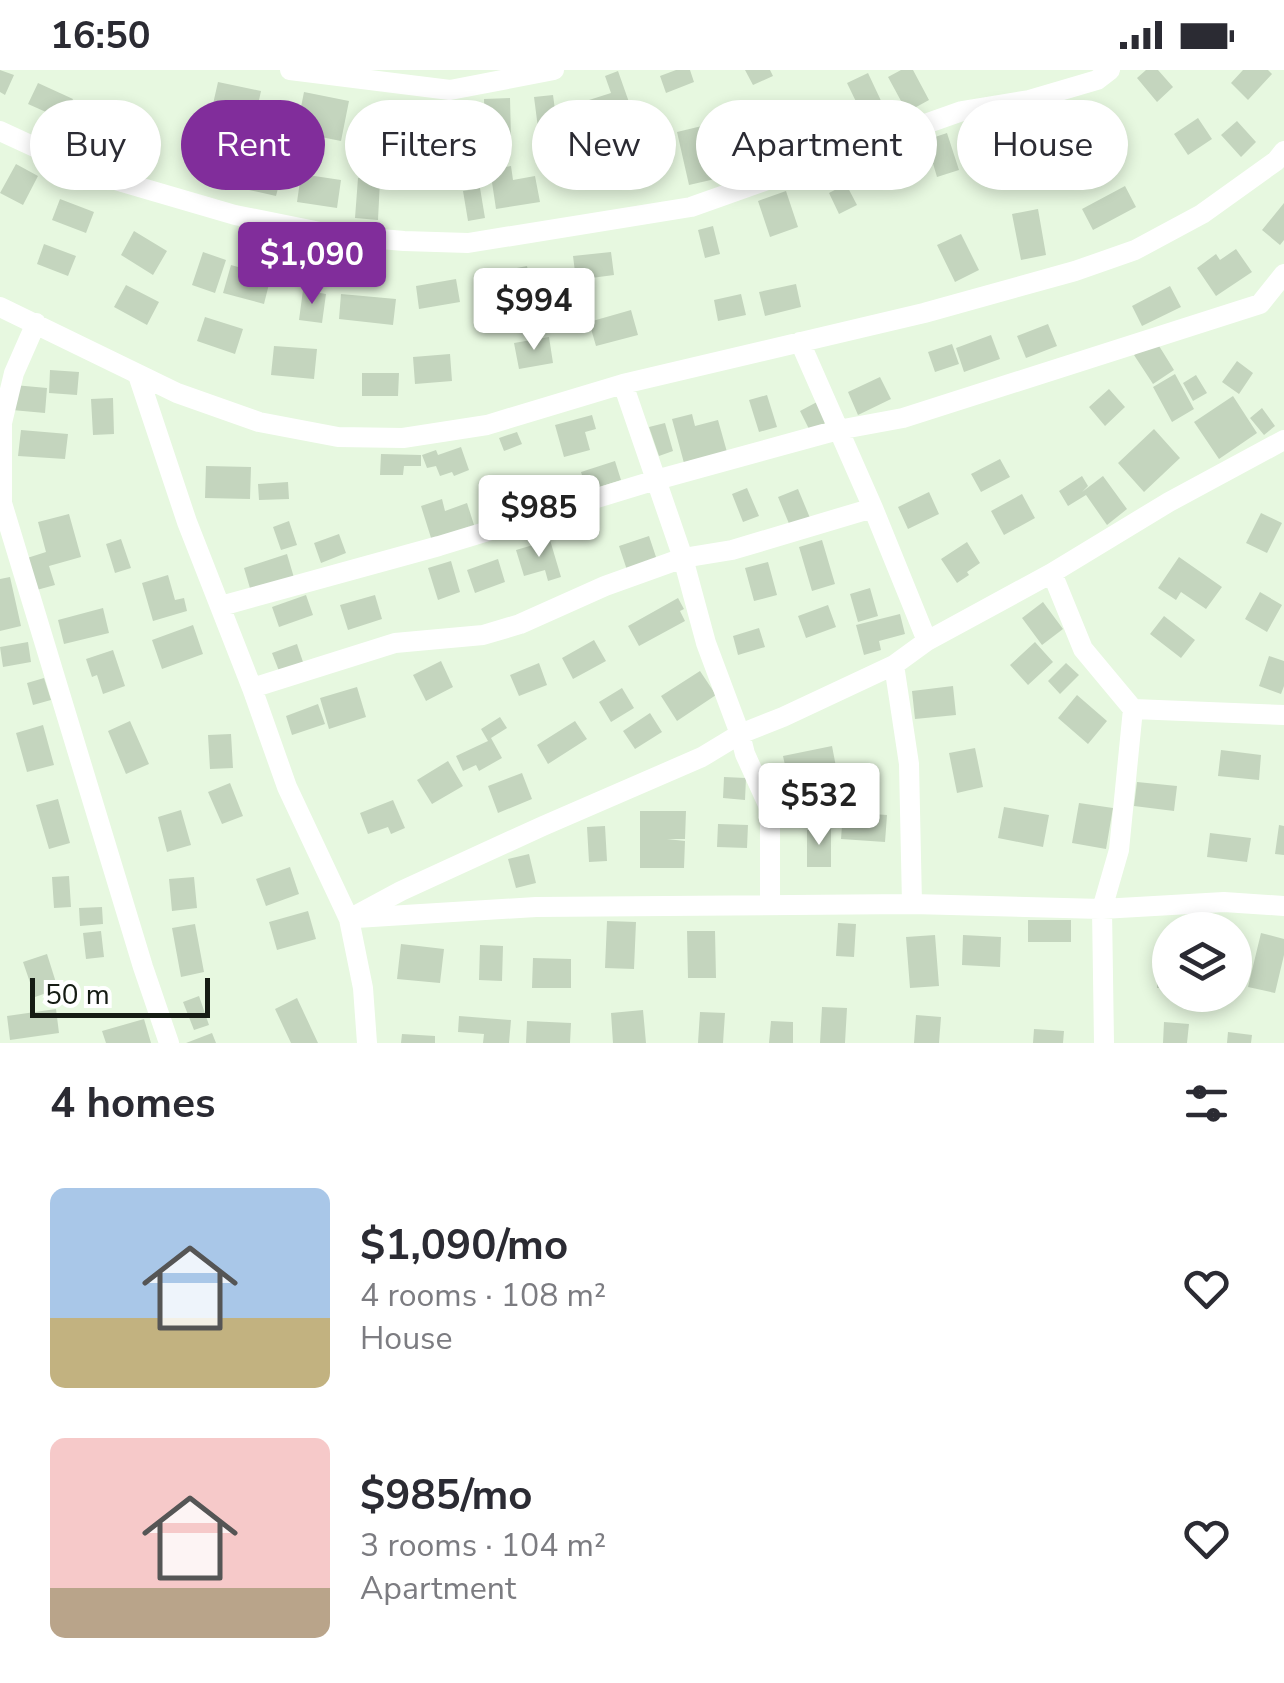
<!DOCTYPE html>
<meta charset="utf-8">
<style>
:root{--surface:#fff;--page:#f7f7f7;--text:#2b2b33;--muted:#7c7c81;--accent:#812d9b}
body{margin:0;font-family:"Nunito Sans",sans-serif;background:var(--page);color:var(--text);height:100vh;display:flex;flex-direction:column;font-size:38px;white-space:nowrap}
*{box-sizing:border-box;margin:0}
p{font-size:32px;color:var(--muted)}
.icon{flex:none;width:55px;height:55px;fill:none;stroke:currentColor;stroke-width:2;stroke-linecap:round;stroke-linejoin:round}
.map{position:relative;height:973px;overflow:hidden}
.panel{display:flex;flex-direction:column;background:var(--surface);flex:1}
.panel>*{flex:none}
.banner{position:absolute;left:30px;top:30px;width:1225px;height:90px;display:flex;gap:20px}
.tools{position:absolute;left:1152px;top:842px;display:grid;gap:20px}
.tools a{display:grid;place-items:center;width:100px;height:100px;border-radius:50%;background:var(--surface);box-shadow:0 5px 15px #0003;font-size:50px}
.scale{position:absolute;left:30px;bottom:25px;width:180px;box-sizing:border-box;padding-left:10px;border:5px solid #161c14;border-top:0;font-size:28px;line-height:35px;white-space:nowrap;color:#161c14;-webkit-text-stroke:8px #fff;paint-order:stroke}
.price{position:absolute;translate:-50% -85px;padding:0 22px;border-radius:10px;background:#fff;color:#222;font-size:32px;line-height:65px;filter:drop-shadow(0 2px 5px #0008)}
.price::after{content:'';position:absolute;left:50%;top:60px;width:30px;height:22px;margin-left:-15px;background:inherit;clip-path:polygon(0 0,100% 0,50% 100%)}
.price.selected{background:var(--accent);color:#fff}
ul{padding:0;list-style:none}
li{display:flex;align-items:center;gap:30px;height:250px;padding:0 50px}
li span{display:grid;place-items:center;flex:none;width:280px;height:200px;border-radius:15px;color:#555}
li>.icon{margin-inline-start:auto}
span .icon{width:120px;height:120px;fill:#fffc;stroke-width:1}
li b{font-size:42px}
h2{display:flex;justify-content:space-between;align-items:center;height:120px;padding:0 50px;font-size:42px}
.tag{padding:0 35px;border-radius:45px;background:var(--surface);box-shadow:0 5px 15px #0003;font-size:35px;line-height:90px}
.tag.selected{background:var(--accent);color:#fff}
.status{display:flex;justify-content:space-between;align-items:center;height:70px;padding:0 50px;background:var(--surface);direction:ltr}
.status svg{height:28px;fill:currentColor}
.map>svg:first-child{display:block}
.building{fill:#c4d5be}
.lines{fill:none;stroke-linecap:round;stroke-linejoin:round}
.street{stroke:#fff;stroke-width:20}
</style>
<div class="status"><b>16:50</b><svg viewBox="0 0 49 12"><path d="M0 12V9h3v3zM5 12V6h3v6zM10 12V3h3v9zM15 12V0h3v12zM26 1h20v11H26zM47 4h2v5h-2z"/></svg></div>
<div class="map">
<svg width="1284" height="973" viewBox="0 0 1284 973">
<rect width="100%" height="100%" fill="#e7f8e0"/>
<path class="building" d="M0 0 14 5 5 25 0 22Z
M676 0H690L694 12 666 23 660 6Z
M745 0H770L773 6 753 15Z
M901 0H913L929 30 907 42 888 7Z
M1146 0H1158L1173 17 1157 32 1137 8Z
M1243 0H1268L1272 4 1248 30 1231 13Z
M618 1 630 35 595 47 589 30 611 23 605 6Z
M868 3 883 35 862 44 847 13Z
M218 12 261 21 256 44 213 34Z
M38 13 73 29 64 50 28 34Z
M304 22 349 31 341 71 296 62Z
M553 25 557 55 538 58 534 27Z
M510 28 511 68 485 69 484 29Z
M797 40 804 61 774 71 767 50Z
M1080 46 1090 80 1065 88 1055 54Z
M1198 48 1212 69 1188 85 1174 64Z
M384 50 408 51 407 86 383 84Z
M1237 51 1256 72 1241 87 1221 65Z
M97 54 144 64 137 95 90 85Z
M443 54 480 56 479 79 442 78Z
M702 56 715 109 689 115 677 62Z
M947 63 959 100 937 107 926 70Z
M188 65 223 73 218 95 182 87Z
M1037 69 1047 94 1020 106 1009 80Z
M247 90 283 99 276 126 240 118Z
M632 93 636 117 621 120 617 96Z
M16 94 38 106 23 135 0 123Z
M511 96 513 110 535 106 540 132 496 139 490 99Z
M301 104 341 110 337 138 297 132Z
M358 108 380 110 378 150 355 148Z
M846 114 857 135 839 144 829 123Z
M1125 116 1136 137 1093 160 1082 139Z
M480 118 485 148 468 151 463 121Z
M786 121 798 157 770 167 758 131Z
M60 129 94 142 86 163 52 150Z
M1284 133V170L1280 175 1262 160Z
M1038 139 1046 185 1021 190 1012 144Z
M713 156 720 184 705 188 698 160Z
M134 161 167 181 153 205 121 185Z
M961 164 979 200 955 212 937 175Z
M44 174 76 186 68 206 37 194Z
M1236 179 1252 202 1216 226 1197 198 1216 184 1220 190Z
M203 182 226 190 215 223 192 215Z
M611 182 614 205 576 210 573 186Z
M231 195 271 206 264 234 223 223Z
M527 196 530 210 504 215 501 201Z
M456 209 460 232 419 239 416 216Z
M796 214 801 237 765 246 759 222Z
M126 215 159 232 147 255 114 237Z
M1170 216 1181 237 1142 256 1132 236Z
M303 220 326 224 322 253 299 250Z
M341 224 396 229 393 255 339 249Z
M741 224 746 245 718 251 714 230Z
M631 240 638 265 596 276 589 252Z
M205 247 243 259 235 284 197 271Z
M1048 254 1057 276 1026 288 1017 266Z
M991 265 1000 289 964 302 956 278Z
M549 267 553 293 519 299 514 273Z
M1156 271 1174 300 1153 314 1134 285Z
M952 274 959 294 935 302 928 282Z
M274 276 317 279 314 309 271 305Z
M450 284 452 311 415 314 413 287Z
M1237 291 1253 303 1239 324 1222 312Z
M50 300 79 302 77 325 49 323Z
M362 303H399L398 326H362Z
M1175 304 1194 339 1172 352 1153 317Z
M1196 305 1207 323 1193 331 1183 313Z
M880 307 891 329 858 345 848 322Z
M14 315 47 318 45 343 12 340Z
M1109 319 1125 337 1105 356 1089 337Z
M767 325 777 357 759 362 749 330Z
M1233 326 1257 363 1219 389 1194 352Z
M113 328 114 364 93 365 91 329Z
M817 332 827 352 810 361 800 341Z
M1262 338 1275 356 1264 365 1250 348Z
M692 344 695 356 718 350 727 382 684 393 672 349Z
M592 345 596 359 585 362 590 380 564 387 555 355Z
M665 353 673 381 659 386 649 357Z
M1154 359 1180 388 1144 422 1118 393Z
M21 360 68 364 65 389 18 386Z
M517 362 522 374 504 381 499 368Z
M461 377 469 400 454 406 452 402 440 406 436 396 427 398 422 385 436 380 438 385Z
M381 384 421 385V396H404L403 405H380Z
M1000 389 1010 407 981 422 971 404Z
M615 391 621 410 587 421 581 402Z
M206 396 251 397 250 429 205 428Z
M545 406 548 417 559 413 564 428 515 444 507 419Z
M1082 406 1088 416 1082 422 1103 406 1127 439 1107 455 1086 425 1068 436 1059 421Z
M288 412 289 429 259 430 258 414Z
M747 418 759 446 743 452 732 424Z
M798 419 810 448 790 456 778 427Z
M929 422 939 444 908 459 898 437Z
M1022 424 1035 448 1004 465 991 441Z
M442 429 445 441 467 433 475 458 432 471 421 436Z
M1261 443 1282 453 1267 483 1246 473Z
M69 444 81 487 49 496 55 515 33 521 24 489 46 482 38 452Z
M289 451 297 475 281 480 273 457Z
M339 464 346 483 321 493 314 473Z
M649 466 657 490 627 500 619 476Z
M121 469 131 498 115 503 106 474Z
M550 470 561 507 548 511 545 500 524 506 516 480Z
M822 470 835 514 812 521 799 477Z
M967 472 980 493 967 502 969 505 957 513 941 489Z
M287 484 295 511 252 525 244 498Z
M1179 487 1222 517 1206 539 1181 522 1176 530 1158 518Z
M498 489 505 512 475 523 467 500Z
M451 491 460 522 438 530 428 498Z
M768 492 777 525 754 531 745 498Z
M168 505 175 530 184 528 187 541 153 551 142 513Z
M10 507 21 556 0 561V509Z
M870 518 878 546 858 552 850 524Z
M1260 522 1282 535 1267 562 1245 549Z
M306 525 313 545 279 557 272 537Z
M375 525 382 549 348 560 340 535Z
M678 528 684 539 680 541 685 551 639 576 628 556Z
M1043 532 1063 559 1042 575 1022 548Z
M828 535 836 557 806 568 798 546Z
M103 538 109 563 64 574 58 550Z
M900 544 905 564 879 571 881 580 864 585 856 555Z
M1164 546 1195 570 1181 588 1150 564Z
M193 555 203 584 162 599 152 570Z
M759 558 765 577 738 585 733 566Z
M594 570 606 591 573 609 562 588Z
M28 572 31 592 3 597 0 577Z
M1035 572 1053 592 1028 615 1010 595Z
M297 574 303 592 279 601 272 583Z
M113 580 125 616 103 624 97 605 92 607 86 589Z
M1269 586 1284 591V616L1281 624 1259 616Z
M441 591 453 617 426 631 413 605Z
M539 593 547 615 519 626 510 605Z
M1066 593 1079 605 1060 624 1048 611Z
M700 601 716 625 677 651 661 626Z
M44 608 51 630 33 635 27 613Z
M953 616 956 645 915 649 912 621Z
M357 617 366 647 329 659 320 628Z
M622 618 634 638 611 652 599 632Z
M1077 625 1107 651 1088 674 1058 648Z
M318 634 325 654 292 665 286 646Z
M650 643 662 662 635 679 623 661Z
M500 647 507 658 491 668 502 688 479 701 476 695 463 701 456 686 488 671 481 659Z
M130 651 149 694 126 704 108 661Z
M575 651 587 669 548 694 537 675Z
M43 655 54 695 27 702 16 663Z
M231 664 233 698 210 699 208 665Z
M832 676 838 707 790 718 783 686Z
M975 678 983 717 957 723 949 683Z
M1221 680 1261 685 1259 710 1218 706Z
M448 691 463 716 432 734 417 710Z
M522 703 532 729 498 743 488 716Z
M724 707 746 708 745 730 723 728Z
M1137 712 1177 716 1174 741 1134 736Z
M230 713 243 746 222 754 208 722Z
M58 729 70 773 49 779 36 735Z
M393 730 405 758 391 764 388 757 368 764 360 743Z
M1079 733 1113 738 1106 779 1072 773Z
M1004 737 1049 745 1043 777 998 768Z
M181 740 191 775 167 782 158 747Z
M640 741H686L685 769H667L685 771 684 798H640Z
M843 742 887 745 885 772 841 769Z
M718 754 748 755 747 778 717 777Z
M1279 755 1284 756V785L1275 784Z
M605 756 607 791 589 792 587 757Z
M831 759V797H807V760Z
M1210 763 1251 768 1247 792 1207 787Z
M529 784 536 813 516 818 508 789Z
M290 797 299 824 266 836 256 809Z
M69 806 71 837 54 838 52 807Z
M194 807 197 838 172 841 169 809Z
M102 837 103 854 80 856 79 838Z
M308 841 316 869 277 880 269 852Z
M1028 850H1071V872H1028Z
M607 851 636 852 634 899 605 898Z
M838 853 856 854 854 887 836 886Z
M195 854 204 902 181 907 172 858Z
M101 861 104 887 86 889 83 863Z
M687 861H715L716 908H688Z
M1261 863 1284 869V885L1275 923 1248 917Z
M935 865 939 916 910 918 906 867Z
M963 865 1001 867 1000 897 962 895Z
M401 874 444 879 440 913 397 909Z
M480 875 503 876 502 911 479 910Z
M1157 878H1170V918H1157Z
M47 884 58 919 35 927 23 892Z
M533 888 571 889V918H532Z
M1235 890 1247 892 1245 914 1235 913Z
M199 926 209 955 194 960 183 932Z
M297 928 318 973H291L275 939Z
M822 937 847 938 845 973H820Z
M56 939 59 963 10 970 7 946Z
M643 940 646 973H613L611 943Z
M700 942 725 943 723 973H698Z
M916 945 941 947 939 973H914Z
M459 946 511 950 509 973H483L484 964 458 962Z
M144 949 151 973H106L102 961Z
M527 951 571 953 570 973H526Z
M771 951 793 952V973H769Z
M1164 952 1189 954 1187 973H1163Z
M1034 959 1064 961 1063 973H1033Z
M1228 962 1252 965 1251 973H1227Z
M212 963 216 973H186Z
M402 964 435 966V973H401Z"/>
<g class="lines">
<path class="street" d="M290 0 450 20 554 0
M0 61 91 103 235 145 335 165 404 171 468 173 691 137 962 41 1029 30 1097 10 1110 0
M0 237 177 323 259 352 338 367 403 368 487 355 623 314 924 243 1075 201 1135 180 1202 144 1276 91 1284 81
M36 253 14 303 2 353V433L143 897 169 973
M800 272 873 438 927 571
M138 305 187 452 252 618 287 717 349 849 363 918 367 973
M623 314 683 488 706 573 740 664 745 684 770 739V834
M1052 503 1083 579 1133 639 1119 780 1102 839 1104 973
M221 536 439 476 656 410 838 360 903 348 1260 234 1284 204
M894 595 909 694 912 834
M252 618 395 573 483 565 520 554 605 516 683 488 732 480 873 438
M1133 639 1284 645
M356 848 536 837 912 834 1102 839 1224 832 1284 836
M349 849 401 821 543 756 702 687 740 664 783 647 894 595 927 571 1052 503 1169 432 1284 370"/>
</g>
</svg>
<div class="tools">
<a><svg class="icon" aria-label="layers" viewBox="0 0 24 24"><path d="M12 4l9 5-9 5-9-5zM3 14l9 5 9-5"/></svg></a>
</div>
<div class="scale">50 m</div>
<b class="price selected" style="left:312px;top:237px">$1,090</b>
<b class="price" style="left:534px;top:283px">$994</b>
<b class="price" style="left:539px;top:490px">$985</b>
<b class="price" style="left:819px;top:778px">$532</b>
<div class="banner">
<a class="tag">Buy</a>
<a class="tag selected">Rent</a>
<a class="tag">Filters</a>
<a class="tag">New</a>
<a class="tag">Apartment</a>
<a class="tag">House</a>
</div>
</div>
<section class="panel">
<h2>4 homes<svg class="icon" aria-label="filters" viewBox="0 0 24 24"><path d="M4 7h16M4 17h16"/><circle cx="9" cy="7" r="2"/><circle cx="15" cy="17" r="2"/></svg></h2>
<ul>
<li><span style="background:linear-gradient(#a9c7e8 65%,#c2b280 0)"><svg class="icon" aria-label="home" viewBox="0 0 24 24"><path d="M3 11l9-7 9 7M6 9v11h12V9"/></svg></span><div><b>$1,090/mo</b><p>4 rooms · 108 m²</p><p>House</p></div><svg class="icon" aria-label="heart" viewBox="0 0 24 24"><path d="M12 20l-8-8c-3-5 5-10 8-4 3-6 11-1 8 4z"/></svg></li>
<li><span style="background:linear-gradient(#f6c9c9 75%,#b9a48a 0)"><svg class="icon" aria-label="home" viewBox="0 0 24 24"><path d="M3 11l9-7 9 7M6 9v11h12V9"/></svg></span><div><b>$985/mo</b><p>3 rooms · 104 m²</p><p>Apartment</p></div><svg class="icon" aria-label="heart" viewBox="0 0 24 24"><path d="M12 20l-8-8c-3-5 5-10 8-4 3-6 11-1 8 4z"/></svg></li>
</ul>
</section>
